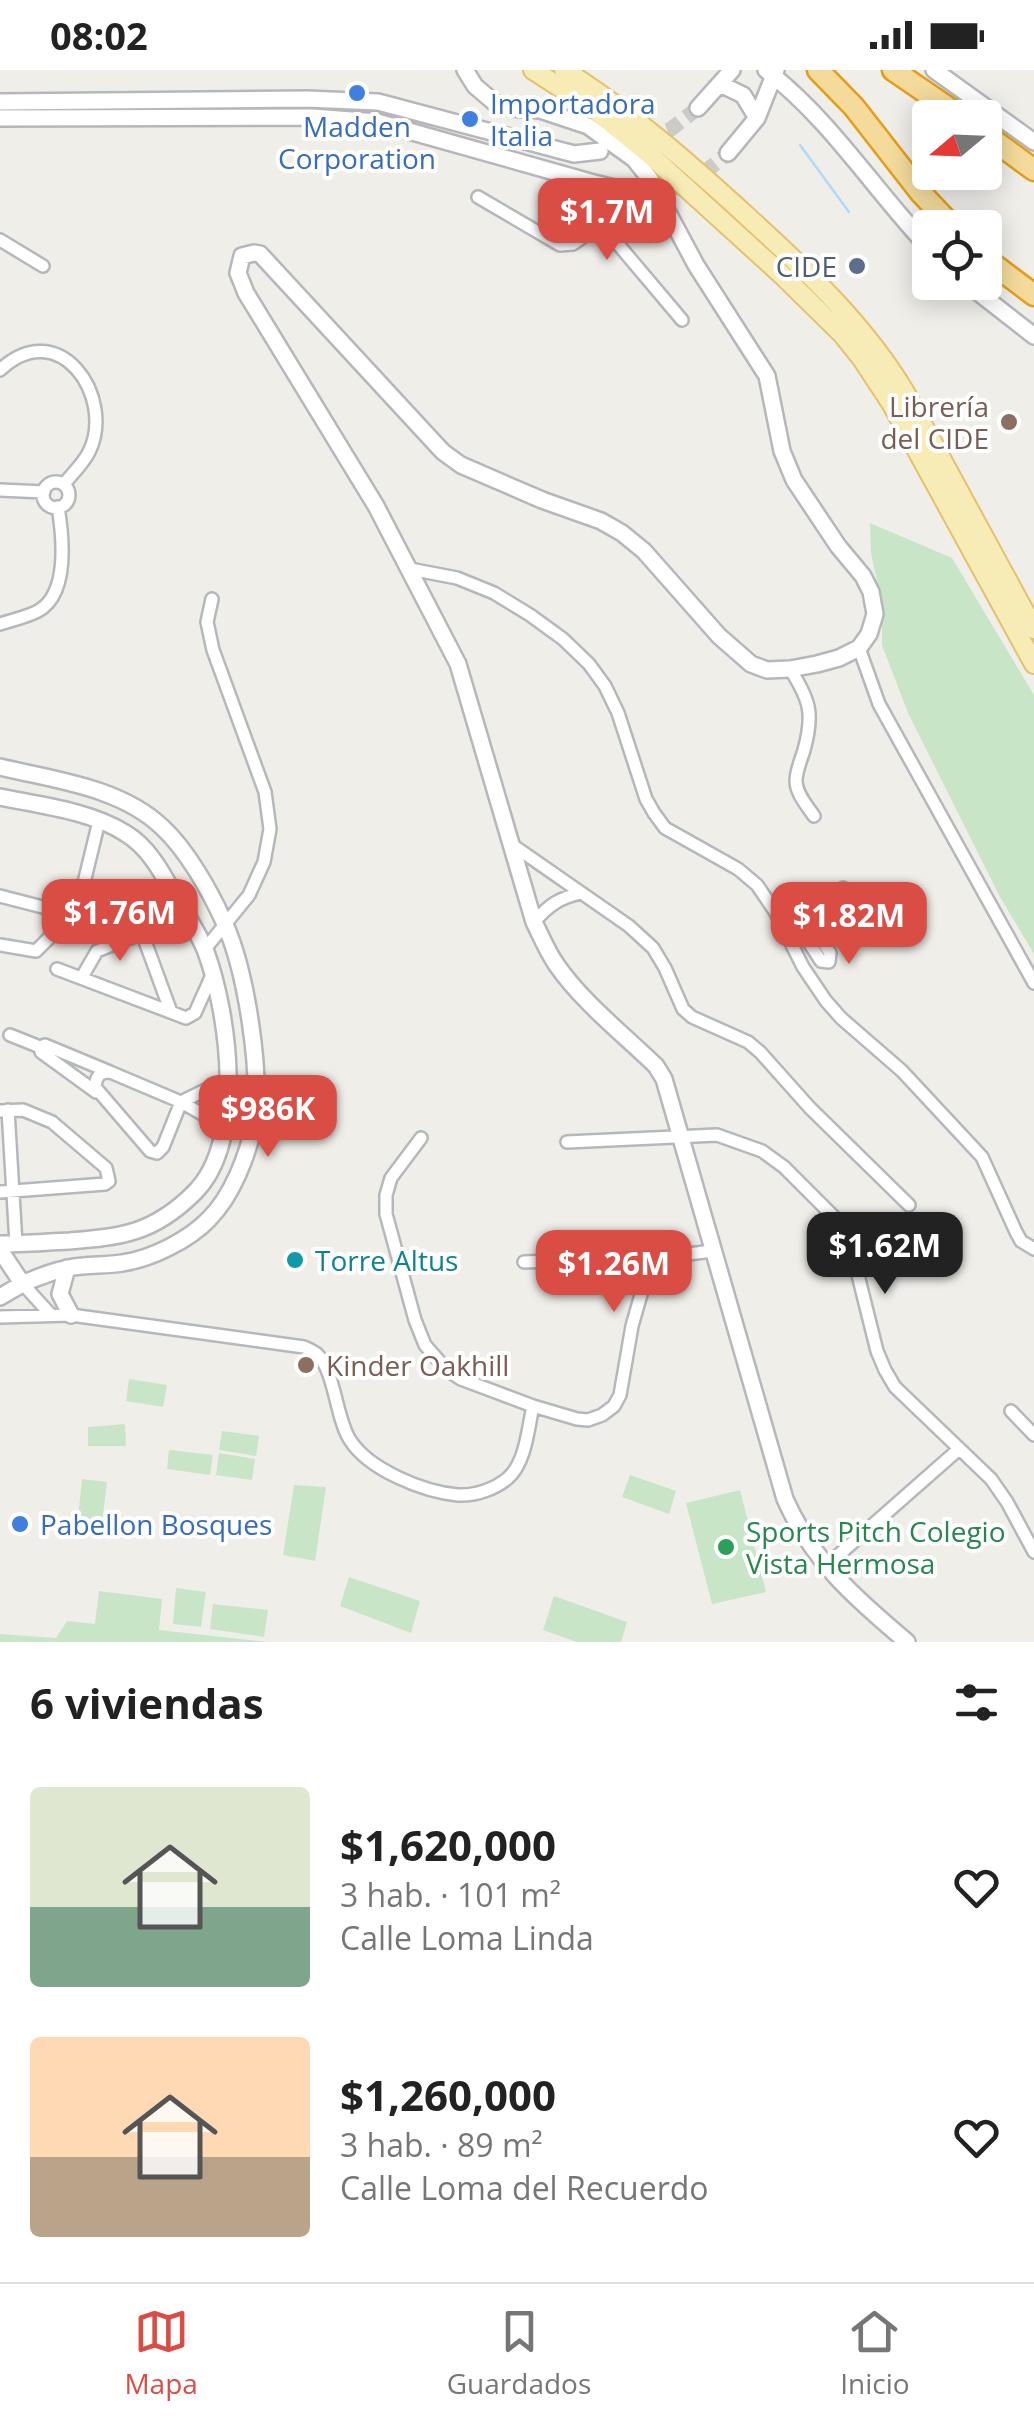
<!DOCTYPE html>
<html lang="es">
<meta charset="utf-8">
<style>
:root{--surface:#fff;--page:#f6f6f6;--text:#222;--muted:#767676;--line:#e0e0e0;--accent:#da4d45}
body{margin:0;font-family:"Open Sans",sans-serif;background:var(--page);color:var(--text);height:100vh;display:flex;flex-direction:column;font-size:38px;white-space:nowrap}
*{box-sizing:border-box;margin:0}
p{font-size:32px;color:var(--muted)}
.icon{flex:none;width:55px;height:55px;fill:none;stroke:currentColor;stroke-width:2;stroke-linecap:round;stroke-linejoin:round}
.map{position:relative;height:1572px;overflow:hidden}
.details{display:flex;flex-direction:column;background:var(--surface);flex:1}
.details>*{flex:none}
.needle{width:65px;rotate:251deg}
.fabs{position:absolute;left:912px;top:30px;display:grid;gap:20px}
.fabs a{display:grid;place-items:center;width:90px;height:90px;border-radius:10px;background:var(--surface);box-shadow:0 5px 25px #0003;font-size:50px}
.price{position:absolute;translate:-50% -85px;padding:0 22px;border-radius:20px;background:var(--accent);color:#fff;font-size:32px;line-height:65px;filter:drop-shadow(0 2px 5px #0008)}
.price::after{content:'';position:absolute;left:50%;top:60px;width:30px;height:22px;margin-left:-15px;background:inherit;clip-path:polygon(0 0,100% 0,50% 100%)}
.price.active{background:#222;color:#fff}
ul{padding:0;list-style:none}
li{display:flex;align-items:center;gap:30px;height:250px;padding:0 30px}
li span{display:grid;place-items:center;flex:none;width:280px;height:200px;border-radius:10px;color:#555}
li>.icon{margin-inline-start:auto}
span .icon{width:120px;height:120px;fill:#fffc;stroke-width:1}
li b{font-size:42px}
h2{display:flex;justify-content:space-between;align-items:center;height:120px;padding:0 30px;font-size:42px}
.status{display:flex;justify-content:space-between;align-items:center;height:70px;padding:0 50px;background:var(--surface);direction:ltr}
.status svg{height:28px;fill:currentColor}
.menu{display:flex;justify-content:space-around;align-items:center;height:140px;border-top:2px solid var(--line);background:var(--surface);font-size:28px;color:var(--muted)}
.menu a{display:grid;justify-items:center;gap:5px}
.menu .active{color:var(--accent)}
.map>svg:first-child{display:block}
.green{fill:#c9e5c8}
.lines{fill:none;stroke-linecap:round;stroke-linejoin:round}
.stream{stroke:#b1daf7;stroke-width:2.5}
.secondary-tunnel{stroke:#cccbc8;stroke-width:15;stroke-dasharray:15 8;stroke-linecap:butt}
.street-casing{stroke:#b5b8bb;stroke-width:16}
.secondary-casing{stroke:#b5b7bb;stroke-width:20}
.primary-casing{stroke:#e5c16d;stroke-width:22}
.highway-casing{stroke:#e39e16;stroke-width:25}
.street{stroke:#fff;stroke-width:11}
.secondary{stroke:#fff;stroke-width:15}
.primary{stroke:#f8ecb6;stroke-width:18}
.highway{stroke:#f4db9c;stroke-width:20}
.shop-dot{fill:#3f7fe0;stroke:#fff;stroke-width:4}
.service-dot{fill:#5c6f8a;stroke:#fff;stroke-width:4}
.education-dot{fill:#8d6e63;stroke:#fff;stroke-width:4}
.culture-dot{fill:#0f9aa8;stroke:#fff;stroke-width:4}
.leisure-dot{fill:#2e9e5b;stroke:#fff;stroke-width:4}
.labels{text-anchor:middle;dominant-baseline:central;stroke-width:8;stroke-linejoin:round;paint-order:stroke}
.shop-label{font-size:28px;fill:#366cbe;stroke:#fff;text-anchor:start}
.service-label{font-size:28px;fill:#4e5e75;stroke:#fff;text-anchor:end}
.education-label{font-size:28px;fill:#785e54;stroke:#fff;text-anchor:end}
.culture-label{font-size:28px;fill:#0d838f;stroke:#fff;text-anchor:start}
.leisure-label{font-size:28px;fill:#27864d;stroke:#fff;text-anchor:start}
</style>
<div class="status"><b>08:02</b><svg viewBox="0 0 49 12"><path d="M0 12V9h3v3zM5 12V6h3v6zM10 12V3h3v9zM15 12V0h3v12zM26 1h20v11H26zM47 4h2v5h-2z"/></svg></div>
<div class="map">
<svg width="1034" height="1572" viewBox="0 0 1034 1572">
<rect width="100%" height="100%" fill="#f0eee9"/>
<path class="green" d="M870 453 952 488 1034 625V884L1000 827 908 643 882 575V534L871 483Z
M129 1309 167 1315 163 1337 126 1331Z
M125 1354 126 1376H88V1357Z
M222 1361 259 1366 256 1386 219 1380Z
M169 1380 213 1385 210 1405 167 1399Z
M219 1383 255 1389 252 1410 216 1405Z
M630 1405 676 1421 669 1444 622 1427Z
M82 1409 107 1412 101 1461 77 1457Z
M294 1415 326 1417 315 1491 283 1485Z
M740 1420 766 1522 712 1534 686 1433Z
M349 1507 420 1531 411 1563 340 1536Z
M176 1518 206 1522 201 1557 173 1554Z
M99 1521 162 1529 159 1560 267 1572H0V1564L56 1568 67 1551 95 1554Z
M554 1526 627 1552 621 1572H577L543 1560Z
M213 1534 268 1540 264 1567 210 1559Z"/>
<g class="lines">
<path class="stream" d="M800 75 849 142"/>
<path class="secondary-tunnel" d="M646 69 671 59 698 38
M639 124C678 123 699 108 728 83"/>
<defs>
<path id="street" d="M590 112V127L601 154 682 250
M478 127 560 175 573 174 601 154
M0 170 43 196
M0 300C59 244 116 327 89 382 83 394 72 404 64 414
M43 425a13 13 0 1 1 26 0a13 13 0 1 1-26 0Z
M0 420 44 422
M410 499 457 508 494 523 530 545 563 569 589 594 605 616 618 643 646 729 654 743 665 758 738 799 757 815 776 843 803 897 826 931 841 948 902 1001 982 1087 1016 1162 1021 1171 1034 1179
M0 554C12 550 27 547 38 541 69 524 63 467 58 437
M859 578 879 634 1034 913
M790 599C810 630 814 644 804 680 801 690 796 701 796 711 796 723 807 736 814 746
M511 774 629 856 653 878 665 898 683 939 692 947 748 972 760 982 810 1038 909 1135
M0 826 58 841 71 840 80 829 99 751
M534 852C549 835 559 828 581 823
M787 864 796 860 804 865 821 891 829 892 830 883C805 847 816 848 843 818
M0 875 36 881 64 853 71 840
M205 879 249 825 264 792 270 759 265 722 213 580 207 552 212 529
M57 899 186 948 195 943 212 905
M82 907 97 881 142 863 171 942
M10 965 40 977
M96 1022 41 982 40 977 45 975 110 1002
M8 1040 16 1174
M0 1041 23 1040 52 1052 106 1098 109 1111 105 1114 0 1122
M225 1057 181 1032 110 1002C99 1002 96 1007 95 1017L150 1081 157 1083 163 1077 181 1032 228 1009
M421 1068 391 1108 386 1125V1144L415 1250 425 1275 447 1300 461 1309 533 1336 577 1349 588 1350 602 1345 614 1336 620 1325 632 1256 642 1221 650 1205 666 1187 712 1181
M567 1072 717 1065 762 1081 784 1097 839 1152 850 1173 877 1281 885 1300 895 1317 991 1409 1007 1432 1034 1482
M524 1192 666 1187
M22 1213 51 1245
M0 1247 71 1245 304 1277C305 1277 316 1283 317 1284 335 1301 336 1349 350 1370 369 1400 424 1422 458 1425 475 1426 495 1419 508 1408 526 1392 528 1358 533 1336
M1011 1341 1034 1365
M826 1496 959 1379"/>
<path id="secondary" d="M465 0 475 16 496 34 510 38 540 40 588 56 634 89 650 109 696 195 767 306 782 381 794 410 838 476 863 506 871 522 875 544 869 564 859 578 839 588 817 594 790 599 767 600 751 594 719 566 644 481 622 463 601 451 542 430 461 395 443 382 260 184 254 183 242 186 238 203 246 223 376 436 458 594 534 852C541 866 547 881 556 894 581 931 623 964 656 996L664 1009 785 1429C813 1492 855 1528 907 1572
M766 0C831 50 874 120 930 179
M934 0 1034 72
M720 14 743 25 757 48
M0 32 307 29 378 32 574 84 600 81
M698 38 732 0
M0 48 312 47 377 52 590 112 639 124
M728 83 757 48 776 0
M965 212 1034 266
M0 697C54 710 120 717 162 757 187 780 210 821 224 852 246 900 262 1002 254 1054 248 1085 232 1126 209 1149 189 1170 151 1189 122 1193 105 1196 87 1194 69 1198 44 1203 22 1213 0 1227
M0 727C39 735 91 741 125 763 149 777 163 804 176 828 186 845 199 863 206 882 229 945 246 1072 194 1123 154 1163 122 1167 69 1171 46 1172 23 1174 0 1174
M0 1180 22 1213
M67 1198 60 1224 71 1245"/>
<path id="primary" d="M533 0 595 40 649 84 782 205 842 264 862 289 891 333 1034 594
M564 0C632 43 690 94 749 148 808 202 865 255 906 324L1034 559"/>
<path id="highway" d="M818 0 854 37 921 123 954 158
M893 0 963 48
M985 64 1034 100
M985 188 1034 225"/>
</defs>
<use href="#street" class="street-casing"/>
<use href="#secondary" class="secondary-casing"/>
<use href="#primary" class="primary-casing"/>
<use href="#highway" class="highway-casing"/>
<use href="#street" class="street"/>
<use href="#secondary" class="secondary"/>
<use href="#primary" class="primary"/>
<use href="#highway" class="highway"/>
</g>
<g class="shop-dot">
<circle cx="357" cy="23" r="10"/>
<circle cx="470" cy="49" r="10"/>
<circle cx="20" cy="1454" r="10"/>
</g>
<circle class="service-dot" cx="857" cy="196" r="10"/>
<g class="education-dot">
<circle cx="1009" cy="352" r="10"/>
<circle cx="306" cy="1295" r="10"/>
</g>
<circle class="culture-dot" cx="295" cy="1190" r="10"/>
<circle class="leisure-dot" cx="726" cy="1477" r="10"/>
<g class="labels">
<g class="shop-label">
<text x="490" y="33">Importadora<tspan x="490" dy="32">Italia</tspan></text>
<text x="357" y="56" text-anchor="middle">Madden<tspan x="357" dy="32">Corporation</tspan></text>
<text x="40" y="1454">Pabellon Bosques</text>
</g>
<g class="service-label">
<text x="837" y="196">CIDE</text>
</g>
<g class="education-label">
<text x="989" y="336">Librería<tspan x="989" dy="32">del CIDE</tspan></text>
<text x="326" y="1295" text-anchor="start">Kinder Oakhill</text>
</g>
<g class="culture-label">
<text x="315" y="1190">Torre Altus</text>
</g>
<g class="leisure-label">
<text x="746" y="1461">Sports Pitch Colegio<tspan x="746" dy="32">Vista Hermosa</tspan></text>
</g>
</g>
</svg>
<div class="fabs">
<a><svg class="needle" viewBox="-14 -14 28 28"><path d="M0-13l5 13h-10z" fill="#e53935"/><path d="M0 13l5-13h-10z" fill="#767676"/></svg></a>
<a><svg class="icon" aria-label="locate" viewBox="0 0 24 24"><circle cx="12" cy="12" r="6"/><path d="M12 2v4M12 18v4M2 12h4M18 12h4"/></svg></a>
</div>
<b class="price" style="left:607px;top:193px">$1.7M</b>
<b class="price" style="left:120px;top:894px">$1.76M</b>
<b class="price" style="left:849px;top:897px">$1.82M</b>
<b class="price" style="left:268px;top:1090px">$986K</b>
<b class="price active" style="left:885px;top:1227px">$1.62M</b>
<b class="price" style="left:614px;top:1245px">$1.26M</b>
</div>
<section class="details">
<h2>6 viviendas<svg class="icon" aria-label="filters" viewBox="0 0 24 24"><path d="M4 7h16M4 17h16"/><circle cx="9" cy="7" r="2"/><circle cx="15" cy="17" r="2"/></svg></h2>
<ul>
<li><span style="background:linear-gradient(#dfe7d0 60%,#7fa58c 0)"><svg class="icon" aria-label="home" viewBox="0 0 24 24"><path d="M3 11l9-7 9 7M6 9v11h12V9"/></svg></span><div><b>$1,620,000</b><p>3 hab. · 101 m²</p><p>Calle Loma Linda</p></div><svg class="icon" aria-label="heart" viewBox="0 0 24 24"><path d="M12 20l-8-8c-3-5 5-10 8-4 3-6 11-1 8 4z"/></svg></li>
<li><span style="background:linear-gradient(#ffd9b3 60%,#b9a48a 0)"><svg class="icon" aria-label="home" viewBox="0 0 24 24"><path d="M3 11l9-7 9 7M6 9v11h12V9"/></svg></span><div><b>$1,260,000</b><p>3 hab. · 89 m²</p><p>Calle Loma del Recuerdo</p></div><svg class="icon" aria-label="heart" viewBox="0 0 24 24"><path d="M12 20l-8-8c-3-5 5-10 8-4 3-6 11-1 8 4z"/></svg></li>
</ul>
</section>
<nav class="menu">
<a class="active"><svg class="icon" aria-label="map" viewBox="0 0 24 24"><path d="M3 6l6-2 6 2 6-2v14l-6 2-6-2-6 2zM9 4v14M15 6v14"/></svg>Mapa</a>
<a><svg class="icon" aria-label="saved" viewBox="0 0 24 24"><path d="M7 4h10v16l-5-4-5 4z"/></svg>Guardados</a>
<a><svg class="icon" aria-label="home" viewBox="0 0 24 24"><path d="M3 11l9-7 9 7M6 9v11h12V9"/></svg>Inicio</a>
</nav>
